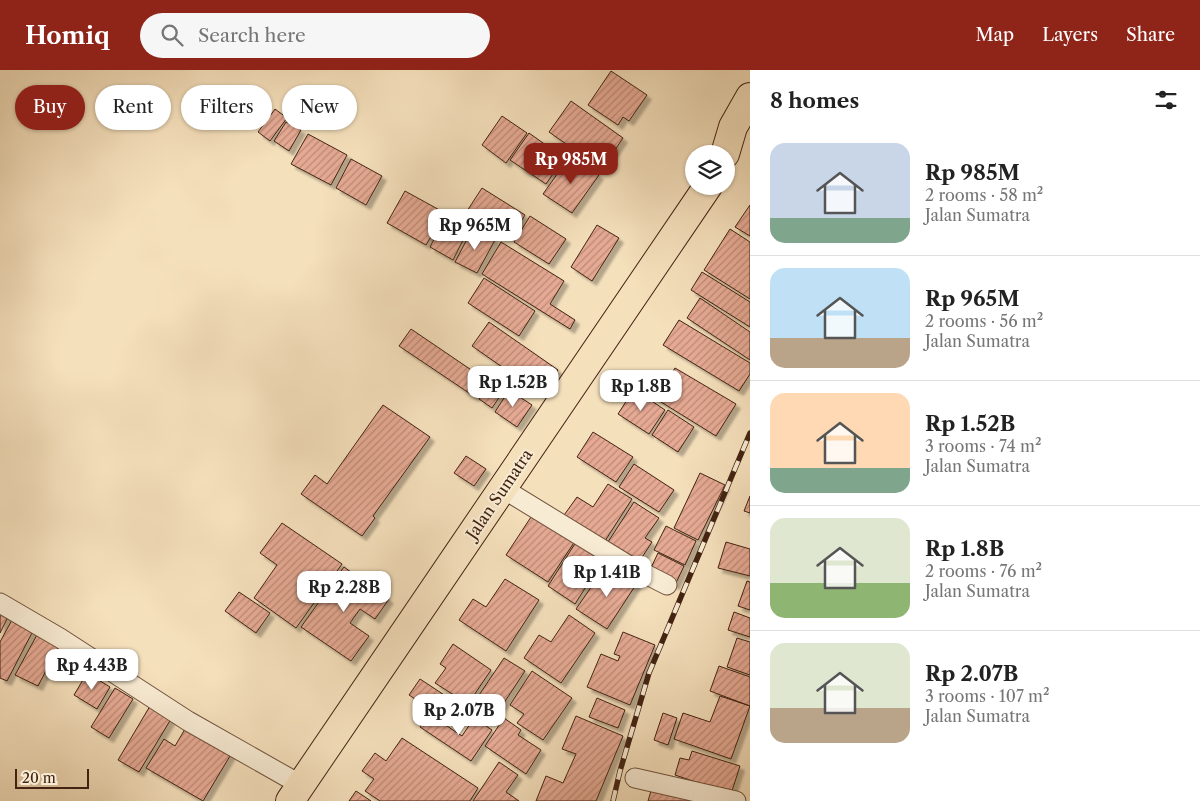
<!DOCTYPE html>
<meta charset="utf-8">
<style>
:root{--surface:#fff;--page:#f6f6f6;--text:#222;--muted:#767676;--line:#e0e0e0;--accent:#8f2418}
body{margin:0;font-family:"Libre Caslon Text",serif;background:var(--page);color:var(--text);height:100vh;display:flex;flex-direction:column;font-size:19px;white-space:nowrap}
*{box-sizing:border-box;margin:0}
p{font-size:16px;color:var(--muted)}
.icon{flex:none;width:28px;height:28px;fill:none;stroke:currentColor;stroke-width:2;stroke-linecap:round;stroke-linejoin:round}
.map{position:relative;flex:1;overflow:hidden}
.side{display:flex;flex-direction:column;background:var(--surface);width:450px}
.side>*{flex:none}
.top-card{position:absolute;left:15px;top:15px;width:475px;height:45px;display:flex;gap:10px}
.fabs{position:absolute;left:685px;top:75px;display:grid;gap:10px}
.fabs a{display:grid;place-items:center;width:50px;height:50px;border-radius:50%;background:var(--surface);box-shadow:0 1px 4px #0004;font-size:25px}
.scale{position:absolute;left:15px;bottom:12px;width:74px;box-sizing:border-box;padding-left:5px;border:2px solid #432312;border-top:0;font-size:14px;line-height:18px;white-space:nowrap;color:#432312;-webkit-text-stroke:4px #f8ebd3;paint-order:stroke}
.price{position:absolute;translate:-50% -42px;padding:0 11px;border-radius:10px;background:#fff;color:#222;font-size:16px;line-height:32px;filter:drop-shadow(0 1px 2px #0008)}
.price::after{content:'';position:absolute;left:50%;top:30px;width:15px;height:11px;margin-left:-8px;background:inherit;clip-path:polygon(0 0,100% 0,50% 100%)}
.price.current{background:var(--accent);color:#fff}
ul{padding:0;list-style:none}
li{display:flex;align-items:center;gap:15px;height:125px;padding:0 20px}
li+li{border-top:1px solid var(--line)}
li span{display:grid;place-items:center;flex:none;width:140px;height:100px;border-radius:15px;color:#555}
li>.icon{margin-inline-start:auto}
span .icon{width:60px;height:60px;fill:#fffc;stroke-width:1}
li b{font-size:21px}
h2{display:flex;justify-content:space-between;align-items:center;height:60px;padding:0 20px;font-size:21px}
.tag{padding:0 18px;border-radius:22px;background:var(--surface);box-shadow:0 1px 4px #0004;font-size:18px;line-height:45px}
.tag.current{background:var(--accent);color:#fff}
header{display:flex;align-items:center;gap:30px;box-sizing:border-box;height:70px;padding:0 25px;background:var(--accent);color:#fff}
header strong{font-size:24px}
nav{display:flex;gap:28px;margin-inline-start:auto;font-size:18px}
.search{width:350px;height:45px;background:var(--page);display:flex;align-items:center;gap:12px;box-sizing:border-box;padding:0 18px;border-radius:28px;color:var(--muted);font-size:19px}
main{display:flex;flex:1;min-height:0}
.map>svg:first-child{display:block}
.building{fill:url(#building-hatch);stroke:#432312;filter:url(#shadow)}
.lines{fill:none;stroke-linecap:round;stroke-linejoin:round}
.minor-casing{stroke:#70523c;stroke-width:21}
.trunk-casing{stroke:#432312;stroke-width:30}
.minor{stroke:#f8ebd3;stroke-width:19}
.trunk{stroke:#f5e0bc;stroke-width:28}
.rail-casing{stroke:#432312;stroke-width:5.5}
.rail{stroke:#f8ebd3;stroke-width:4;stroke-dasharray:11;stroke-linecap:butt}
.labels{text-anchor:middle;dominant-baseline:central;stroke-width:4;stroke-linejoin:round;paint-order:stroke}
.street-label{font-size:16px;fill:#432312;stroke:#f8ebd3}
</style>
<header>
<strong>Homiq</strong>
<div class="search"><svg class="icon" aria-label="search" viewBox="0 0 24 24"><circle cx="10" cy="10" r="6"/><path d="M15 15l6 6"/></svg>Search here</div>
<nav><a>Map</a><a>Layers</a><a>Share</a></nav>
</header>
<main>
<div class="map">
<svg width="750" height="731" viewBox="0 0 750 731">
<defs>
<pattern id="building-hatch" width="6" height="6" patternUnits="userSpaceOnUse" patternTransform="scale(1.25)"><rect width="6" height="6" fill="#e6aa94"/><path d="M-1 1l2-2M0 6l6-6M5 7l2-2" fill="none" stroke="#bc8a77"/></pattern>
<filter id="shadow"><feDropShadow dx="4.5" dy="4.5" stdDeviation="1" flood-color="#0004"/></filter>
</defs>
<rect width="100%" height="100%" fill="#f5e0bc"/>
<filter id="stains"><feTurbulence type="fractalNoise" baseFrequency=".004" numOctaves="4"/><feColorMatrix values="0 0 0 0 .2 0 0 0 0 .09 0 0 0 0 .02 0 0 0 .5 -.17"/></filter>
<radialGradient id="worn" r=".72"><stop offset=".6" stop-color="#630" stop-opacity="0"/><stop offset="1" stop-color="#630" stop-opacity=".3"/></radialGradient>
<path class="building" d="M611 1 647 25 629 51 623 47 618 55 588 35Z
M571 31 623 68 602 99 549 62Z
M275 39 287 48 270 71 258 62Z
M502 46 527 63 506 93 482 75Z
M286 52 301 60 289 81 274 71Z
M529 63 564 88 546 114 510 90Z
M308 64 347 85 331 115 291 94Z
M570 86 599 105 572 143 543 124Z
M351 89 382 106 366 135 336 118Z
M482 118 525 145 511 168 467 141Z
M405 121 445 143 426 175 387 153Z
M750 135V166L735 157Z
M447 144 470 156 453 190 430 177Z
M530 146 566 169 549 194 514 172Z
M597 155 619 168 592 211 571 197Z
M473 158 495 170 477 203 455 192Z
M730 159 750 172V229L704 200Z
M501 172 564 211 550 234 575 250 570 259 482 204Z
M702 202 750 232V257L691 220Z
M484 208 535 241 519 266 468 233Z
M700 228 750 262V290L687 248Z
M679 250 750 293V304L739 321 663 275Z
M489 252 558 300 541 324 472 276Z
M411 259 486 310 475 327 399 276Z
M675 298 736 334 716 366 640 319 647 307 663 317Z
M493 308 506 317 492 338 479 329Z
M634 319 665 340 649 364 618 344Z
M509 320 532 335 517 357 495 342Z
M383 335 430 367 373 446 375 448 362 466 301 424 315 405 327 414Z
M668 340 694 357 678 382 652 365Z
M593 362 633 387 616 412 577 387Z
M466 386 486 399 474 416 454 403Z
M634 394 674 420 659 442 619 417Z
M700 403 725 415 698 470 674 458Z
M608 414 632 429 603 474 562 448 577 427 593 437Z
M750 426V443L744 441Z
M634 432 659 448 645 468 652 472 637 495 606 475Z
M533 444 575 471 548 512 506 485Z
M282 453 342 494 296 558 254 528 277 495 260 483Z
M666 456 696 471 685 495 654 480Z
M576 472 603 490 575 534 548 516Z
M726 472 750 479V506L718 498Z
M658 483 684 496 675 515 649 502Z
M344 497 389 529 375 549 360 539 350 553 369 566 351 591 301 557Z
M613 498 637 513 607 559 576 539 596 510 603 514Z
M505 509 539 530 506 581 459 550 473 529 486 537Z
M747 511 750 512V540L738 536Z
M239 522 270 543 256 563 225 541Z
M0 540 9 545 0 563Z
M734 542 750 548V567L728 560Z
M569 545 595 563 561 613 524 588 539 565 551 572Z
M13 548 34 559 7 611 0 608V572Z
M623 562 655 575 630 635 587 617 601 584 618 591 620 586 614 584Z
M38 563 60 574 38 616 15 605Z
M737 568 750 572V605L727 597Z
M453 574 491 600 468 634 435 613 446 598 440 594Z
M504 588 525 601 492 651 471 637Z
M719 596 750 607V636L710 621Z
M532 601 572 628 543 670 517 653 524 644 510 635Z
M87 603 110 617 97 639 74 625Z
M420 609 467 640 456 656 409 625Z
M115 618 133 629 109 668 91 657Z
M720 626 750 636 731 689 674 669 683 643 710 652Z
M597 628 625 640 618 658 589 647Z
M150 636 171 649 139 702 118 690Z
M663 643 677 648 668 675 654 670Z
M429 644 462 666 474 648 492 660 471 691 420 657Z
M576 646 623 666 596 731H536L546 706 563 713 576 684 562 679Z
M504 648 521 660 518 665 541 680 526 704 485 676Z
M188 654 233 681 203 731 146 698 164 669 175 676Z
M402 668 478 718 470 731H380L365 721 374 709 362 701 375 683 386 691Z
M692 681 740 696 731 724 675 705 680 688 689 690Z
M499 692 518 705 506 722 519 731H473Z
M653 714 716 731H648Z
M356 721 371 731H349Z"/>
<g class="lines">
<defs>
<path id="minor" d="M502 418 628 495 667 515
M0 533 60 568 188 651 301 715
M635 708 736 731"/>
<path id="trunk" d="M725 84 733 57 750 27
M290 731 708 116"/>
</defs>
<use href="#minor" class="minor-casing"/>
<use href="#trunk" class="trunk-casing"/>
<use href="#minor" class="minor"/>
<use href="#trunk" class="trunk"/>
<defs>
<path id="rail" d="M613 731 620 701 649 603 750 363"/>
</defs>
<use href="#rail" class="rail-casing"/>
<use href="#rail" class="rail"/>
</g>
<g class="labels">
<g class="street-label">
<text transform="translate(499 424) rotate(-56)">Jalan Sumatra</text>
</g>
</g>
<rect width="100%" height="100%" filter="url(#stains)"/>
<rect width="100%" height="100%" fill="url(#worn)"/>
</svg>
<div class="fabs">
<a><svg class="icon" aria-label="layers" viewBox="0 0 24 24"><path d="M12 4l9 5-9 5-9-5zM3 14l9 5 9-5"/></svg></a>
</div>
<div class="scale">20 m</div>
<b class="price current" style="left:571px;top:115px">Rp 985M</b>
<b class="price" style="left:475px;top:181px">Rp 965M</b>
<b class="price" style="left:513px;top:338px">Rp 1.52B</b>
<b class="price" style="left:641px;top:342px">Rp 1.8B</b>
<b class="price" style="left:607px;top:528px">Rp 1.41B</b>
<b class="price" style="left:344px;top:543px">Rp 2.28B</b>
<b class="price" style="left:92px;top:621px">Rp 4.43B</b>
<b class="price" style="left:459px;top:666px">Rp 2.07B</b>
<div class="top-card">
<a class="tag current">Buy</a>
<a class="tag">Rent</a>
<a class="tag">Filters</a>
<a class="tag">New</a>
</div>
</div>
<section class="side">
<h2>8 homes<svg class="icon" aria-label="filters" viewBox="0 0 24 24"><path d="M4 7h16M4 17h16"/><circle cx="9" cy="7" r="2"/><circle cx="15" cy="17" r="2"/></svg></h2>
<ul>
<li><span style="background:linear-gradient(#c9d6e8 75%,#7fa58c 0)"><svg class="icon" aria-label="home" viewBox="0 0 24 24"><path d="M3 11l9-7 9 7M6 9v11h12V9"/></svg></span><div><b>Rp 985M</b><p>2 rooms · 58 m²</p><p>Jalan Sumatra</p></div></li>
<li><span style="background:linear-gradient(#bfe0f5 70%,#b9a48a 0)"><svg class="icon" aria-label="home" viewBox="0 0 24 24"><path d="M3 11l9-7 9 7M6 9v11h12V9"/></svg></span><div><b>Rp 965M</b><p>2 rooms · 56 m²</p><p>Jalan Sumatra</p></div></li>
<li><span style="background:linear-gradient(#ffd9b3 75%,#7fa58c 0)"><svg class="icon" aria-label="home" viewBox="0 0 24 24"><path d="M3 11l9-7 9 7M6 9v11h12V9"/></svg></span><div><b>Rp 1.52B</b><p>3 rooms · 74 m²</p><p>Jalan Sumatra</p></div></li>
<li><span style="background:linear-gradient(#dfe7d0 65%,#8fb573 0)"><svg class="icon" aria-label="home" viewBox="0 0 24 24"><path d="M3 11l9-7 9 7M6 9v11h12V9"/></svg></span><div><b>Rp 1.8B</b><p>2 rooms · 76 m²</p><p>Jalan Sumatra</p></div></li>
<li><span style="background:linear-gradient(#dfe7d0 65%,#b9a48a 0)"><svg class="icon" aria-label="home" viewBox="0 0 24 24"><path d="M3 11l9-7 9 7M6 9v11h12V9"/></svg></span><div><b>Rp 2.07B</b><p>3 rooms · 107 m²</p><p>Jalan Sumatra</p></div></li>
</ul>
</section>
</main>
